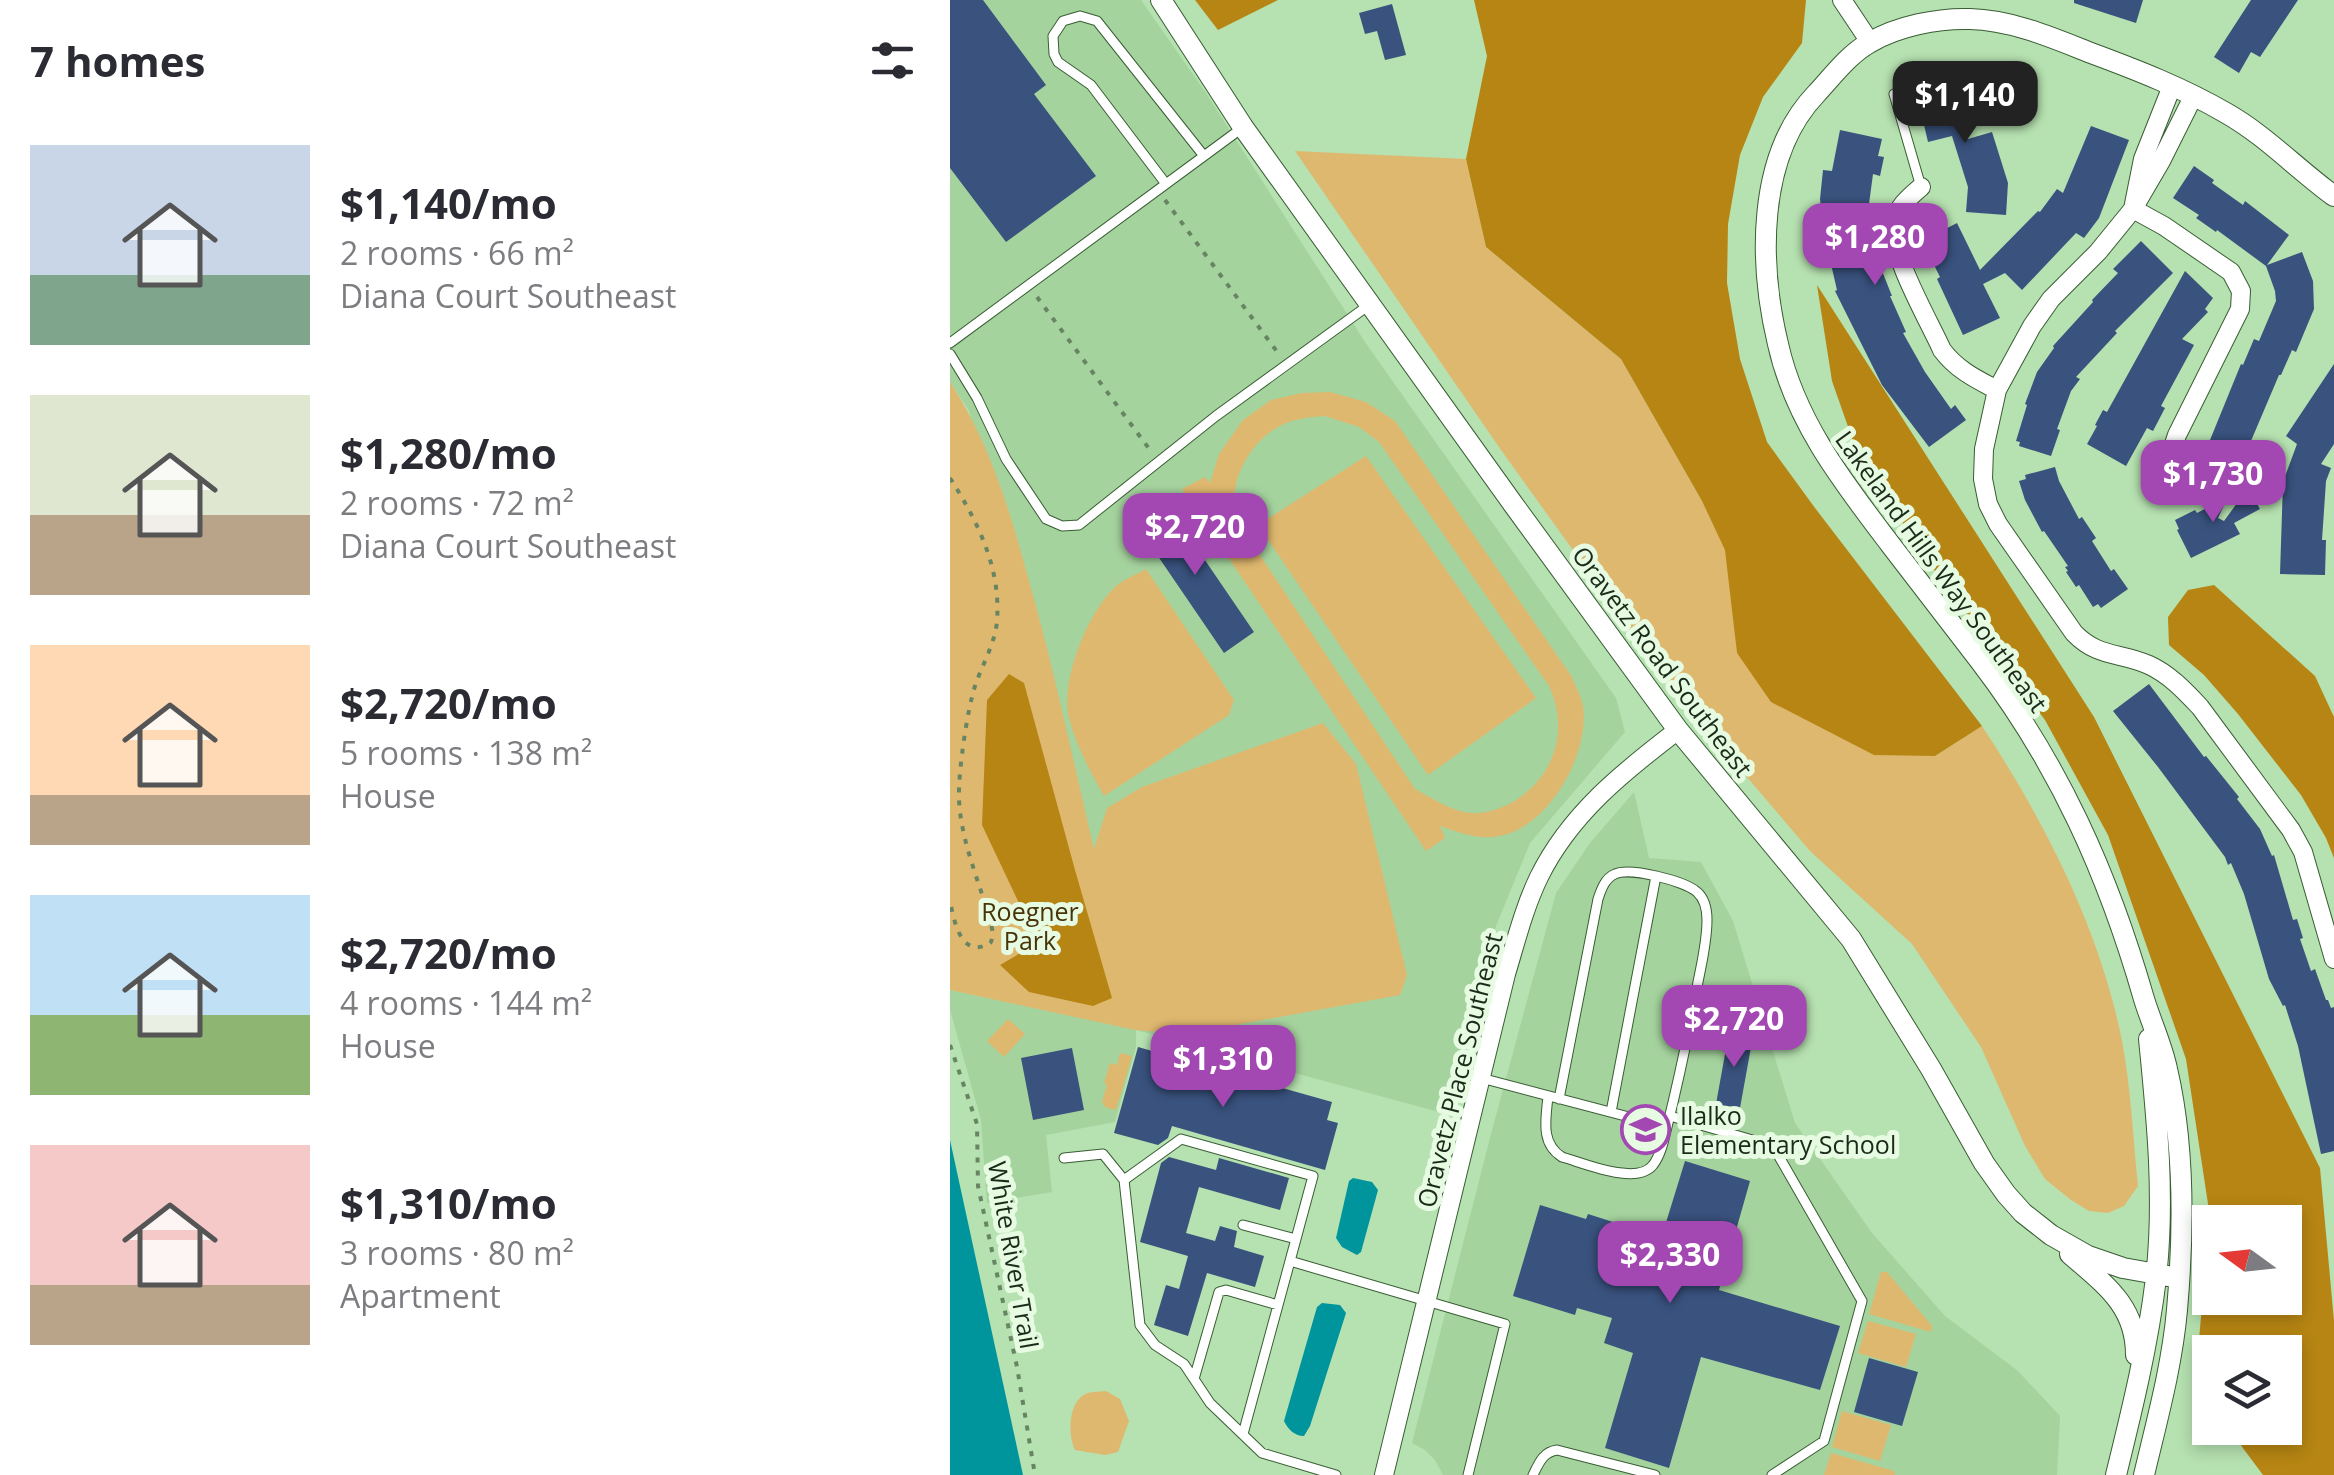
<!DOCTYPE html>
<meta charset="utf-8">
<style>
:root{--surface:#fff;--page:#f2f2f3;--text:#2b2b33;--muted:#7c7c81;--accent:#a348b3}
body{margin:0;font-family:"Open Sans",sans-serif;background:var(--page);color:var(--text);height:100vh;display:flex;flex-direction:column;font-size:38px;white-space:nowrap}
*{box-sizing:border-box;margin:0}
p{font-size:32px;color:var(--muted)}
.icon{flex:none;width:55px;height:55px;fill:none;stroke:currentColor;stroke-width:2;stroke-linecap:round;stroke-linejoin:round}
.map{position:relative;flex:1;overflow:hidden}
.details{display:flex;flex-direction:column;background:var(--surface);width:950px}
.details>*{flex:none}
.needle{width:65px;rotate:285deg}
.fabs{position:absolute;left:1242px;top:1205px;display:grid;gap:20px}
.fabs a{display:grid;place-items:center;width:110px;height:110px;border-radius:0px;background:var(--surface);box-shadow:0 5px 15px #0003;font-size:50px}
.price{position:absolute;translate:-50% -85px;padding:0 22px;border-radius:20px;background:var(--accent);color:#fff;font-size:32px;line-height:65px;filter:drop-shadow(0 2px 5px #0008)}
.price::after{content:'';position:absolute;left:50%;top:60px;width:30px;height:22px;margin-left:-15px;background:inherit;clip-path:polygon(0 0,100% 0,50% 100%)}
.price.on{background:#222;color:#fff}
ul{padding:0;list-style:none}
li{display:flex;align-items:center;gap:30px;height:250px;padding:0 30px}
li span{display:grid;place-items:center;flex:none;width:280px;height:200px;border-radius:0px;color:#555}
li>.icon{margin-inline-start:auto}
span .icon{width:120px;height:120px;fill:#fffc;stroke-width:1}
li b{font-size:42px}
h2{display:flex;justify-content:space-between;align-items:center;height:120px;padding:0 30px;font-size:42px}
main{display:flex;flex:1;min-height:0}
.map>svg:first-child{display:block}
.built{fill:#a5d39e}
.green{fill:#dfb86f;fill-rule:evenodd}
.forest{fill:#b68513;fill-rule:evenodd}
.water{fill:#00949c}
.building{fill:#39527e}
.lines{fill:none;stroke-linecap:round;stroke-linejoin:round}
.service-casing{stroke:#385d33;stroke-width:11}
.minor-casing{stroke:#385d33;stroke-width:20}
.tertiary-casing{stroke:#385d33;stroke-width:22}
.path{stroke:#678563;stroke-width:4;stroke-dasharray:5 8;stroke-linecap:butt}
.service{stroke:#fff;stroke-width:9}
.minor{stroke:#fff;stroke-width:18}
.tertiary{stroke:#fff;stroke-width:20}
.labels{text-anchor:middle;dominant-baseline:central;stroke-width:10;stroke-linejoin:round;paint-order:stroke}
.street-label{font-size:25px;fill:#1b2b19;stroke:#e6fbe2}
.park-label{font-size:25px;fill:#483408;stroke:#e6fbe2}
.poi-label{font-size:25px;fill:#1b2b19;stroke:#e6fbe2;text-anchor:start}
</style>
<main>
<section class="details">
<h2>7 homes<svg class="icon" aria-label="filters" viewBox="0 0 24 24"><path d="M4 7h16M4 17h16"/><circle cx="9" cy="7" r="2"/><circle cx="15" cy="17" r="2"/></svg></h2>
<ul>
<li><span style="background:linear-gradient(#c9d6e8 65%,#7fa58c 0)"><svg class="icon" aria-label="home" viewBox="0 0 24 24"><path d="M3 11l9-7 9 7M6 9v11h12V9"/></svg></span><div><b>$1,140/mo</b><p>2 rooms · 66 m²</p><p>Diana Court Southeast</p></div></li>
<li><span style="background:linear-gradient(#dfe7d0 60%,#b9a48a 0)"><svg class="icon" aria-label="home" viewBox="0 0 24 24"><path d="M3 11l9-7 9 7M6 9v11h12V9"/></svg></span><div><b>$1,280/mo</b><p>2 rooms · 72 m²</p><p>Diana Court Southeast</p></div></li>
<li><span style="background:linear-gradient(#ffd9b3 75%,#b9a48a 0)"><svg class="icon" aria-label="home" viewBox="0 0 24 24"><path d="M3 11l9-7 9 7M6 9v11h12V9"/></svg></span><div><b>$2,720/mo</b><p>5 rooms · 138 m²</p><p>House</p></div></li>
<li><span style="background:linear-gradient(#bfe0f5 60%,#8fb573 0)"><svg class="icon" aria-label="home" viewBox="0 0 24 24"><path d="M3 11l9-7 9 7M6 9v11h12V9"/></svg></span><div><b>$2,720/mo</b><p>4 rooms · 144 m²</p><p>House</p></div></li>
<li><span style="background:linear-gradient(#f6c9c9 70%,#b9a48a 0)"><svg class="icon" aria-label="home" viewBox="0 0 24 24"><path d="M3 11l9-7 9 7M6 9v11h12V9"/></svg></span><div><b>$1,310/mo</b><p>3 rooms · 80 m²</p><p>Apartment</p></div></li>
</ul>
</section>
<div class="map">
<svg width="1384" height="1475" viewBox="0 0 1384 1475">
<rect width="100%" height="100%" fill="#b6e1b0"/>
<path class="built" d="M0 0H191L256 93 415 342 666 698 675 732 580 843 542 936 500 1115 186 1030V1047L165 1122 96 1135 102 1192 37 1203 31 1120 0 1010V990L184 1029 19 411 0 382Z
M684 792 699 858 751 862 783 921 845 1123 922 1233 995 1316 1068 1371 1110 1416 1107 1475H493L485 1460 475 1450 462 1443 541 1134 606 893 640 843Z"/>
<path class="green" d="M345 151 516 159 536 247 671 359 752 501 776 550 787 653 985 756 1032 726C1094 820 1150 929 1172 1041 1181 1088 1183 1138 1188 1186L1174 1206 1158 1213 1139 1211 1121 1200 1095 1179 1075 1146 1031 1047 962 944 860 851 727 695 551 450Z
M0 382C40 443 60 511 79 581 104 669 123 760 144 849L157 808 192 787 373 723 406 764 457 975 450 995 236 1034 185 1030 0 990Z
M380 392 416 402 445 421 622 677C625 686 632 697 633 707 640 753 599 827 550 836 528 840 510 833 490 826L495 838 476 851 232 489 255 477 260 483 269 454 293 420 321 400 352 393ZM375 416 409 427 429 442 599 686C620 731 604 780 559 804 549 809 534 814 522 813 502 812 482 798 465 789L294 531C289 519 283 506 285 492 287 467 306 439 328 427 342 419 359 417 375 416Z
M416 456 586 698 478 775 308 525Z
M196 569 284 700 279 715 154 796C140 771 126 746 119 718 110 681 137 615 163 589 171 580 186 575 196 569Z
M58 1019 75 1034 54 1057 37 1041Z
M170 1053 182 1056 166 1110 155 1107 152 1102 157 1085 154 1083 160 1063 167 1065Z
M931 1272H937L982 1326 981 1332 919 1314Z
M918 1321 966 1334 956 1367 908 1353Z
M156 1391 170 1399 179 1421 168 1452 155 1455 125 1450C118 1436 118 1407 132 1396 138 1391 148 1392 156 1391Z
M892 1411 941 1425 930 1461 882 1447Z
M881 1453 944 1471 945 1475H874Z"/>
<path class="forest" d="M245 0H328L268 30Z
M524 0H856L852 43 813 97 790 155 778 224 777 283 790 359 817 442 865 508 1032 726 985 756 924 755 821 702 787 653 775 550 752 501 671 359 536 247 516 159 537 56Z
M867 285 1144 717 1370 1168 1384 1321V1475H1313L1278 1428H1335V1352H1260V1404L1245 1384 1260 1217 1236 1059 1158 835 1095 720 979 563 908 455 882 381ZM1260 1222H1335V1298H1260Z
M1264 585 1365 676 1384 717V858L1376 838 1351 795 1288 714 1254 675 1219 645 1218 617 1238 590Z
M59 674 74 683 125 870 162 998 143 1006 79 992 50 965 79 948 68 901 32 825 37 700Z"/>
<path class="water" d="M0 1140 73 1475H0Z
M403 1178 422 1182 428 1190 411 1252 407 1255 392 1247 386 1238 399 1181Z
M372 1303 390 1305 396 1313 360 1426 354 1436C344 1436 338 1429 334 1421L367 1307Z"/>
<path class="building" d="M0 0H33L96 85 84 94 146 176 56 242 0 168Z
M1124 0H1193L1186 23 1124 3Z
M1301 0H1348L1310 57 1301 52 1289 73 1264 57Z
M442 4 456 55 435 60 427 31 415 34 409 13Z
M1001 75 1008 110 1011 109 1018 139 1042 132 1058 183 1056 215 1016 212 1018 187 1002 136 978 142 964 82Z
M1141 126 1179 140 1149 218 1134 238 1126 233 1072 290 1055 273 1033 284 1050 318 1013 335 987 279 990 277 972 241 1007 223 1030 270 1088 211 1090 212 1107 189 1113 193Z
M890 130 932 139 928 156 934 157 930 176 923 174 919 204H915L918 229 928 273 932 271 942 296H940L956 332 953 333 975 372 1001 409 1005 405 1016 420 979 447 932 385 885 291 887 290 874 234 870 199 873 170 882 171Z
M1244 166 1264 180 1262 183 1293 205 1295 201 1339 235 1317 265 1352 252 1363 281 1364 309 1346 352 1342 350 1331 375H1329L1295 455 1260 440 1291 364 1293 365 1304 339 1309 341 1326 301 1325 291 1316 266 1267 230 1266 232 1246 218 1249 215 1223 198Z
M1191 241 1223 273 1165 331 1167 333 1126 377 1130 379 1121 391 1107 429 1110 430 1101 456 1069 446 1070 442 1066 441 1077 405 1075 404 1087 372 1104 348 1103 346 1143 302 1142 300 1168 273 1163 269Z
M1235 271 1263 298 1255 309 1258 312 1232 339 1244 345 1211 406 1215 408 1203 431 1197 428 1176 466 1137 444 1147 426 1145 425 1153 410 1157 412Z
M1384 364V444L1371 464 1381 468 1376 481 1372 540H1376L1375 575 1330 574 1333 482 1347 444 1336 436Z
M1105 467 1109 481 1129 519 1132 517 1146 538 1142 541 1161 571 1164 569 1178 589 1151 608 1148 604 1143 607 1129 585 1126 587 1116 572 1118 571 1115 567 1118 566 1094 531 1092 532 1075 500 1069 481 1076 479 1075 475Z
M1298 488 1310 509 1284 523 1290 534 1241 558 1227 530 1229 529 1225 520 1245 510 1247 513 1278 497 1268 518 1274 521Z
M216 503 304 632 274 653 186 524Z
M1199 684 1254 757 1256 756 1289 797 1287 799 1310 829 1322 856 1324 855 1343 920 1347 919 1353 938 1350 939 1361 971 1365 969 1376 1000H1378L1381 1008 1384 1007V1151L1371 1154 1348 1046 1335 1005 1333 1006 1319 979 1294 894 1281 863 1278 865 1275 857 1208 767 1163 711Z
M779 1032 803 1036 790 1108 766 1104Z
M188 1047 382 1102 377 1120 388 1123 375 1170 222 1126 218 1138 208 1145 164 1133Z
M122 1048 134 1110 83 1120 71 1058Z
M219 1157 266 1170 269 1158 339 1178 330 1210 249 1187 236 1233 265 1241 270 1226 287 1231 284 1247 314 1256 305 1287 257 1273 238 1336 204 1325 216 1285 229 1289 238 1256 190 1242 211 1163Z
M735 1161 800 1181 769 1290 890 1326 870 1390 751 1357 719 1468 655 1448 683 1353 654 1343 662 1318 627 1308 625 1315 563 1296 590 1205 636 1219 638 1214 663 1222 661 1227 710 1242Z
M919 1358 968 1372 952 1426 904 1412Z"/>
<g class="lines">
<defs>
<path id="service" d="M944 94 971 187
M216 184 141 85 108 62 104 54 103 36 113 21 130 16 147 21 254 156
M0 343 292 128
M0 354 27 398 56 459 96 519 112 526 129 525 266 416 419 305
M531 1078 717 1127C729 1079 739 1031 748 982 752 962 757 941 757 920 757 910 755 899 747 892 735 881 680 867 665 874 655 878 651 890 648 899L609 1099
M598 1096C596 1119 590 1143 612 1157 634 1163 687 1186 703 1165 711 1155 714 1139 717 1127
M661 1112 706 876
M720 1116 823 1146 912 1301 874 1441 822 1475
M114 1158 153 1154 174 1180 231 1139 363 1176 340 1261 555 1324 518 1475
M174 1180 190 1325 205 1345 234 1364 260 1403 312 1453 386 1475
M293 1225 346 1239
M244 1379 269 1292 276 1290 328 1305
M293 1434 340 1261
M583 1475C589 1463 593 1452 607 1450L705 1475"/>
<path id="minor" d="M892 0 920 42
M1222 86 1193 159 1183 209 1211 161 1243 97
M971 187C958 198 946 208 944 225 940 254 979 321 992 350 1007 370 1026 379 1047 390
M1225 474 1221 453 1227 435 1290 309 1291 291 1281 272 1214 226 1183 209 1148 252 1101 299 1082 326 1047 390 1034 449 1033 479 1038 504 1048 524 1124 633C1148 658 1170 652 1199 665 1219 674 1235 691 1250 707L1341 830 1353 852 1384 959
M434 1475 556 974C566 941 574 908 589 877 620 814 673 772 728 730"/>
<path id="tertiary" d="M211 0 293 127 563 504 728 730 901 939 981 1069 1034 1163 1056 1194 1073 1213 1101 1235 1138 1256 1173 1268 1229 1278
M1120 1254C1154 1284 1186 1305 1186 1355
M1166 1475C1182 1410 1198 1345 1206 1278 1215 1198 1207 1119 1199 1039
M1194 1475C1207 1420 1222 1366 1227 1310 1234 1231 1235 1146 1217 1069 1212 1045 1201 1022 1194 999 1158 874 1109 764 1030 661 1000 622 970 583 940 544 893 482 845 421 828 344 809 265 806 157 866 94 882 77 898 55 919 43 947 26 988 18 1020 19 1062 20 1103 38 1141 53 1187 70 1233 88 1276 113 1315 135 1347 169 1384 196"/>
</defs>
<use href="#service" class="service-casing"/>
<use href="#minor" class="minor-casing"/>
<use href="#tertiary" class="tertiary-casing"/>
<path class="path" d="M215 200 328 353
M87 297 200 450
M0 478C28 522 51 568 47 621 45 644 32 665 25 686 17 711 8 773 9 799 11 846 33 888 43 933 41 941 43 944 34 946 9 954 4 918 0 902
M0 1045 27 1124 28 1186 67 1367 85 1475"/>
<use href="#service" class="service"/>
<use href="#minor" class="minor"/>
<use href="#tertiary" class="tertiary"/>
</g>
<defs>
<symbol id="school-ring" viewBox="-11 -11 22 22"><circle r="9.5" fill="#e6fbe2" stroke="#a348b3" stroke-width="1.5"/><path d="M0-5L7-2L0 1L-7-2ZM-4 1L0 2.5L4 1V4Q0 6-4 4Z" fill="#a348b3"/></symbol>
</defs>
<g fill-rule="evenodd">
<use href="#school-ring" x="668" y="1102" width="55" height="55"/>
</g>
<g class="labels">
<g class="street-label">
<text transform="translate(992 571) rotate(54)">Lakeland Hills Way Southeast</text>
<text transform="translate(713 661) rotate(53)">Oravetz Road Southeast</text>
<text transform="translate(509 1070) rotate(-76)">Oravetz Place Southeast</text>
<text transform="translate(64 1255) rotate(80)">White River Trail</text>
</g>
<g class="park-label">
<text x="80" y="911">Roegner<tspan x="80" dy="29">Park</tspan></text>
</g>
<g class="poi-label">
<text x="730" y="1115">Ilalko<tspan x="730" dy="29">Elementary School</tspan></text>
</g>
</g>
</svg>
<div class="fabs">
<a><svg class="needle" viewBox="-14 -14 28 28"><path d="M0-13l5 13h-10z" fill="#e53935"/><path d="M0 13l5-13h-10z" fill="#7c7c81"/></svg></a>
<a><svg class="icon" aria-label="layers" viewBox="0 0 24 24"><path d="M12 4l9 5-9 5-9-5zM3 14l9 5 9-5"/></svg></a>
</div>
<b class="price on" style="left:1015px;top:146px">$1,140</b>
<b class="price" style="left:925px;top:288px">$1,280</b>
<b class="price" style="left:1263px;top:525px">$1,730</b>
<b class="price" style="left:245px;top:578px">$2,720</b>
<b class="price" style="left:784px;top:1070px">$2,720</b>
<b class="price" style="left:273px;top:1110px">$1,310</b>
<b class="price" style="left:720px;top:1306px">$2,330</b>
</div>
</main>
